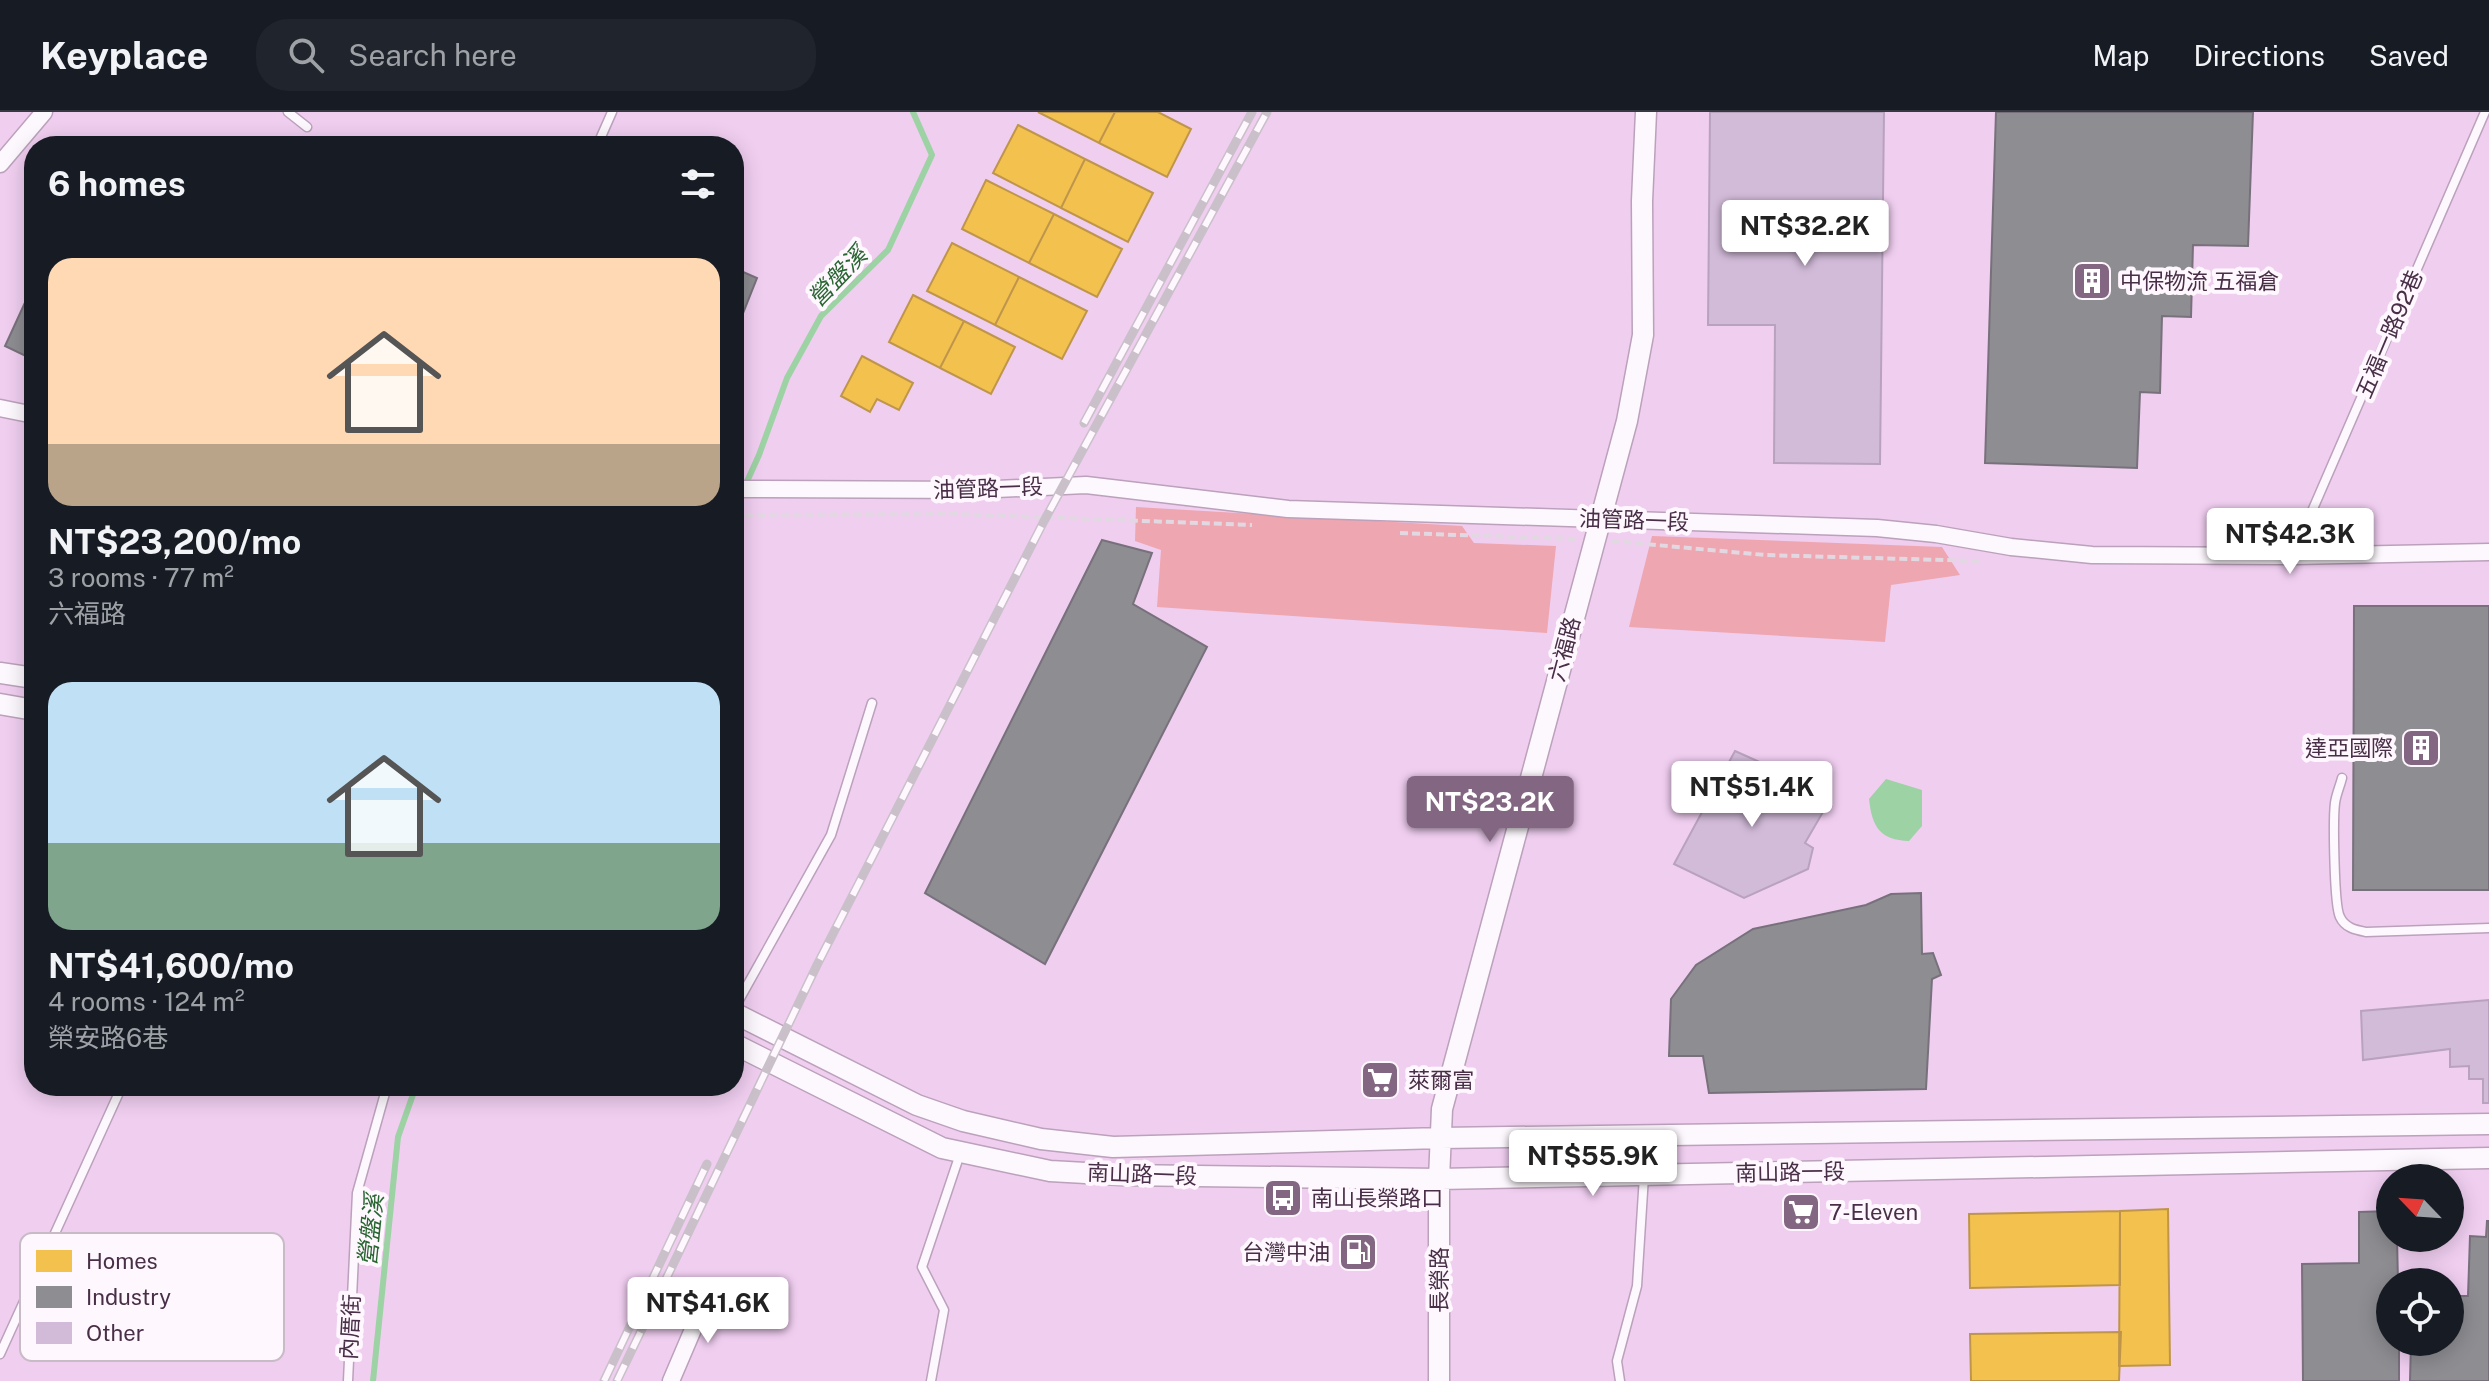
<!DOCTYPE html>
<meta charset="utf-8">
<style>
:root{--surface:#171b24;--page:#20242c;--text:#f1f3f6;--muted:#9ea1a6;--line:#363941;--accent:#836782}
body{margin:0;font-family:"Public Sans","Noto Sans TC",sans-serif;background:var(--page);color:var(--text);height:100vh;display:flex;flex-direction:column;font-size:30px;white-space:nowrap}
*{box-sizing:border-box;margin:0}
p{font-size:26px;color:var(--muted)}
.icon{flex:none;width:44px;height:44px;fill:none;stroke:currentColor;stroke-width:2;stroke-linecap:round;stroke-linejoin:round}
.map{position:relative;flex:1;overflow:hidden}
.side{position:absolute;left:24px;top:24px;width:720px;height:960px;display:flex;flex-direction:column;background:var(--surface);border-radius:32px;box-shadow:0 4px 20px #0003}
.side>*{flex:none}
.needle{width:52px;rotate:295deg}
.controls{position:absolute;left:2376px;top:1052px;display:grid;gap:16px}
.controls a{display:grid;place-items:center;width:88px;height:88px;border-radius:50%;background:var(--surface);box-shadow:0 4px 20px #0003;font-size:40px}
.price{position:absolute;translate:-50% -68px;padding:0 18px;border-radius:8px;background:#fff;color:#222;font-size:26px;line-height:52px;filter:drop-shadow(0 2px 4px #0008)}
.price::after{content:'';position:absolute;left:50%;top:48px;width:24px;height:18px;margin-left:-12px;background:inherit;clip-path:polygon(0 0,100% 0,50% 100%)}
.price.selected{background:var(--accent);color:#fff}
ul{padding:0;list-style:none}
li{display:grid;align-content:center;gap:16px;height:424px;padding:0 24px}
li span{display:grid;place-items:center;height:248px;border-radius:24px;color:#555}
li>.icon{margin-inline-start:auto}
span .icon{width:144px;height:144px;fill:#fffc;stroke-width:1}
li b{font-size:34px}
h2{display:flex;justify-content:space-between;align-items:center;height:96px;padding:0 24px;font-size:34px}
header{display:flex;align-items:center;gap:48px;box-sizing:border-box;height:112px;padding:0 40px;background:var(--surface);border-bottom:2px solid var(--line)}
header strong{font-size:38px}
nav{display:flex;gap:44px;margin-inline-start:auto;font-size:28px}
.search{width:560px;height:72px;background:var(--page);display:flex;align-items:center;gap:20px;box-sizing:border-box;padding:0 28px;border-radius:32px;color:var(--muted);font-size:30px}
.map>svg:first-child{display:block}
.green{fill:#eea6b0}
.water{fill:#9dd2a4}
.homes{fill:#f2c14e;stroke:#bf954c;stroke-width:2}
.industry{fill:#8d8d92;stroke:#78717c;stroke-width:2}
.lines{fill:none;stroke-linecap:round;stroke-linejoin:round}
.stream{stroke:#9dd2a4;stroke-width:6}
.building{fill:#d2bbd9;stroke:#b8a2be;stroke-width:2}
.service-casing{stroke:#bba1bb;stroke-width:11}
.minor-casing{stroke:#bba1bb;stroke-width:19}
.tertiary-casing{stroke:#bba1bb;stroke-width:23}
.path{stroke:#e2d8e2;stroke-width:4;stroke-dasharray:8 4;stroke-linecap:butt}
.service{stroke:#fdf8fd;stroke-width:8}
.minor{stroke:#fdf8fd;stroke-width:16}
.tertiary{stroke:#fdf8fd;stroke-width:20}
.rail-casing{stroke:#c9c0c9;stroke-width:9}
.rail{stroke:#fef7fd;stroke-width:6;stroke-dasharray:18;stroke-linecap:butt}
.labels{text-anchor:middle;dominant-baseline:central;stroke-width:8;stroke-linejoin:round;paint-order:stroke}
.poi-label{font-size:22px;fill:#482f47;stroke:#fef7fd;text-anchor:start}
.street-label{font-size:22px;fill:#482f47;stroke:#fef7fd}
.water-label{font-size:24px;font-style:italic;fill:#276531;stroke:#fef7fd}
.key{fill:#fef7fd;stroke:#c7bbc6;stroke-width:2}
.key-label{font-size:22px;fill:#482f47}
</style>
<header>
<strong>Keyplace</strong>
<div class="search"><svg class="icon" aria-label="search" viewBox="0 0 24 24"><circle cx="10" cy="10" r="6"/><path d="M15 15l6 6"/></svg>Search here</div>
<nav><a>Map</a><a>Directions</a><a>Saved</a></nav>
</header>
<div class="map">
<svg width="2489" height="1269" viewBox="0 0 2489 1269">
<rect width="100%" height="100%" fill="#f0cef0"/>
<path class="green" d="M1136 395 1462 414 1474 431 1556 434 1547 521 1157 495 1161 438 1135 429Z
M1652 424 1942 435 1960 463 1891 473 1885 530 1629 515Z"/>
<path class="water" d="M1886 667 1922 678V714L1909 729C1880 728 1872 715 1869 687Z"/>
<path class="homes" d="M1038 0H1115L1099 31Z
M1115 0H1158L1191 17 1167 65 1099 31Z
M1018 13 1085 47 1061 96 993 61Z
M1085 47 1153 81 1128 130 1061 96Z
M986 68 1054 102 1029 151 962 117Z
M1054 102 1122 137 1097 185 1029 151Z
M952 131 1019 165 995 213 927 179Z
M1019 165 1087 199 1062 247 995 213Z
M913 183 964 209 940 256 889 230Z
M964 209 1015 235 991 282 940 256Z
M862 244 913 271 899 298 877 287 870 300 841 284Z
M2168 1097 2170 1253 2119 1254 2120 1099Z
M2120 1099V1173L1970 1176 1969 1102Z
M2121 1220 2119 1269H1971L1970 1222Z"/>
<path class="industry" d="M1996 0H2253L2248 134 2193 133 2191 205 2162 204 2160 281 2140 280 2137 356 1985 351Z
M734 156 757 166 734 224Z
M34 171V248L5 234Z
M1102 428 1152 441 1133 492 1207 535 1045 852 925 781Z
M2354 494H2489V778H2353Z
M1921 781 1922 842 1933 841 1941 863 1932 867 1926 977 1709 981 1703 944H1669L1671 887 1696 853 1753 817 1866 793 1891 782Z
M2390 1099V1126H2397L2398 1170H2390V1230H2399V1269H2303L2302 1152 2359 1151V1100Z
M2487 1109H2489V1269H2410L2411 1230H2450V1184H2468L2470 1124 2486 1125Z"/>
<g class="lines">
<path class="stream" d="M734 398 759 343 787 266 821 204 888 138 932 43 913 0
M373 1269 398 1025 416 974"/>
</g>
<path class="building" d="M1710 0H1884L1880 352 1774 351 1775 213H1708Z
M1735 639 1764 652 1782 656 1823 700 1805 731 1813 736 1808 757 1744 786 1674 752Z
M2489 888V991H2483V967H2469V954L2450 955V937L2363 948 2361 899Z"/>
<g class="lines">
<defs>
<path id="service" d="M288 0 307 15
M597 34 612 0
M2293 443 2485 0
M2342 666C2340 674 2336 683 2335 691 2333 707 2334 794 2340 805 2345 816 2356 818 2366 820L2489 816
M734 897 831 723 872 591
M0 1242 122 974
M348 1269 357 1081 387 974
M931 1269 944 1198 922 1155 960 1042
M1620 1269 1617 1249 1637 1174 1644 1064"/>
<path id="minor" d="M0 52 44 0
M0 296 34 303
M734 377 975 378 1086 373 1288 397 1877 416 1936 422 2011 435 2092 443 2293 444 2489 440
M671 1269 709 1180"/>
<path id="tertiary" d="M0 561 34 566
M0 592 34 598
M734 901 917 993 963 1009 1041 1027 1113 1035 1441 1026 2489 1012
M734 932 942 1036 1050 1059 1121 1063 1439 1067 2489 1046
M1439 1269V1067L1442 997 1627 309 1643 223 1642 89 1646 0"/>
</defs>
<use href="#service" class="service-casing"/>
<use href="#minor" class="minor-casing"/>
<use href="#tertiary" class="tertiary-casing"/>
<path class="path" d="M734 403 958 402 1252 413
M1400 421 1575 427
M1612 429 1765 443 1979 449"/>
<use href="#service" class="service"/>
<use href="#minor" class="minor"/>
<use href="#tertiary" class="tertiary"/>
<defs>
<path id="rail" d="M1084 311 1252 0
M604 1269 707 1052
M617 1269 817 853 1044 409 1267 0"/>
</defs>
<use href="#rail" class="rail-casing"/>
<use href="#rail" class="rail"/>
</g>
<defs>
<symbol id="building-square" viewBox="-11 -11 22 22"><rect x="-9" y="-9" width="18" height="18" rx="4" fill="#836782" stroke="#fef7fd"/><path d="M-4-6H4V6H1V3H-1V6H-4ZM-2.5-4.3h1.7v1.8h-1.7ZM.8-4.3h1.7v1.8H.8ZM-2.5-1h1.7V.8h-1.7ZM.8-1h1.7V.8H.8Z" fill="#fff"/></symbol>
<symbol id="supermarket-square" viewBox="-11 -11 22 22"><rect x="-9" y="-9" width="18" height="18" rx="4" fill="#836782" stroke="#fef7fd"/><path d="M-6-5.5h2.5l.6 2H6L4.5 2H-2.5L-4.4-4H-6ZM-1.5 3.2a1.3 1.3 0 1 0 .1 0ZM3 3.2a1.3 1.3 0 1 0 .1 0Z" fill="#fff"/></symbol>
<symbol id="bus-square" viewBox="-11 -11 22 22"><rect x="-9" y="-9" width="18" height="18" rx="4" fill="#836782" stroke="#fef7fd"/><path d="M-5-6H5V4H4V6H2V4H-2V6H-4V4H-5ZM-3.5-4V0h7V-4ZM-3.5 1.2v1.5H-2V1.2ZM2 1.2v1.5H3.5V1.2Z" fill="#fff"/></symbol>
<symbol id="fuel-square" viewBox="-11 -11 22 22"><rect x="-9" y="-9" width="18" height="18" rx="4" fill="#836782" stroke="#fef7fd"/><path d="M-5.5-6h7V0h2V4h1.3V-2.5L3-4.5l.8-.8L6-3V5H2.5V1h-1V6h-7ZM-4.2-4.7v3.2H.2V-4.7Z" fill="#fff"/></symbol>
</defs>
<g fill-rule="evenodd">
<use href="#building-square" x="2070" y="147" width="44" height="44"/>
<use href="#building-square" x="2399" y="614" width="44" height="44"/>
<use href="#supermarket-square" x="1358" y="946" width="44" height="44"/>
<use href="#bus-square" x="1261" y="1064" width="44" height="44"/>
<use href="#supermarket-square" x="1779" y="1078" width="44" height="44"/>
<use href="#fuel-square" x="1336" y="1118" width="44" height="44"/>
</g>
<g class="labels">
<g class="poi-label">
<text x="2120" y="169">中保物流 五福倉</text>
<text x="2393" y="636" text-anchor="end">達亞國際</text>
<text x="1408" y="968">萊爾富</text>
<text x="1311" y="1086">南山長榮路口</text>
<text x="1829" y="1100">7-Eleven</text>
<text x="1330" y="1140" text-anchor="end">台灣中油</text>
</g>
<g class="street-label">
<text transform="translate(2389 222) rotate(-67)">五福一路92巷</text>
<text transform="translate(988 376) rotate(-2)">油管路一段</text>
<text transform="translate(1634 408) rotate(2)">油管路一段</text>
<text transform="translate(1564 537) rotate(-75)">六福路</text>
<text transform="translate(1790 1060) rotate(-1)">南山路一段</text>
<text transform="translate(1142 1062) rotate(2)">南山路一段</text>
<text transform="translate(1439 1168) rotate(-90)">長榮路</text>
<text transform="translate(350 1215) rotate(-87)">內厝街</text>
</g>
<g class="water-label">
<text transform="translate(837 164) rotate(-46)">營盤溪</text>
<text transform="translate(370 1118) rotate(-84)">營盤溪</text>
</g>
</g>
<rect x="20" y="1121" width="264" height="128" rx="12" class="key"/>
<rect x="36" y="1138" width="36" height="22" fill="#f2c14e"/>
<rect x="36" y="1174" width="36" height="22" fill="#8d8d92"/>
<rect x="36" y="1210" width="36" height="22" fill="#d2bbd9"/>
<g class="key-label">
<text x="86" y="1157">Homes</text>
<text x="86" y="1193">Industry</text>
<text x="86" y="1229">Other</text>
</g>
</svg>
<div class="controls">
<a><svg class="needle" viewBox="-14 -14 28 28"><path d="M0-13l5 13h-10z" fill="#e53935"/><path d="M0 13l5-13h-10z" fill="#9ea1a6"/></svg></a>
<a><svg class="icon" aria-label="locate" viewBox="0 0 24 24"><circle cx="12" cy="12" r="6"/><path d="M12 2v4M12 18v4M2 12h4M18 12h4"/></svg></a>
</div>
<b class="price" style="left:1805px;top:156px">NT$32.2K</b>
<b class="price" style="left:2290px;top:464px">NT$42.3K</b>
<b class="price" style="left:1752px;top:717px">NT$51.4K</b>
<b class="price selected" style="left:1490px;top:732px">NT$23.2K</b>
<b class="price" style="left:1593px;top:1086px">NT$55.9K</b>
<b class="price" style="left:708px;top:1233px">NT$41.6K</b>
<section class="side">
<h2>6 homes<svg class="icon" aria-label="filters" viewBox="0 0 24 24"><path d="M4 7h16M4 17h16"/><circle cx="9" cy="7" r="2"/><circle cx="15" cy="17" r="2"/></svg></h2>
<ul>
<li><span style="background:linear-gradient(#ffd9b3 75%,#b9a48a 0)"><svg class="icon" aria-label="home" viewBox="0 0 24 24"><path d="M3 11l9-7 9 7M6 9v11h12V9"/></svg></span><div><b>NT$23,200/mo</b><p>3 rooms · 77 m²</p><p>六福路</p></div></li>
<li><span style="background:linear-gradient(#bfe0f5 65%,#7fa58c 0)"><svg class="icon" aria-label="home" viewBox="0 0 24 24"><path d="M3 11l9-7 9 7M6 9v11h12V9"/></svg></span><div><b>NT$41,600/mo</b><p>4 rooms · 124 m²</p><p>榮安路6巷</p></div></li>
</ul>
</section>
</div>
